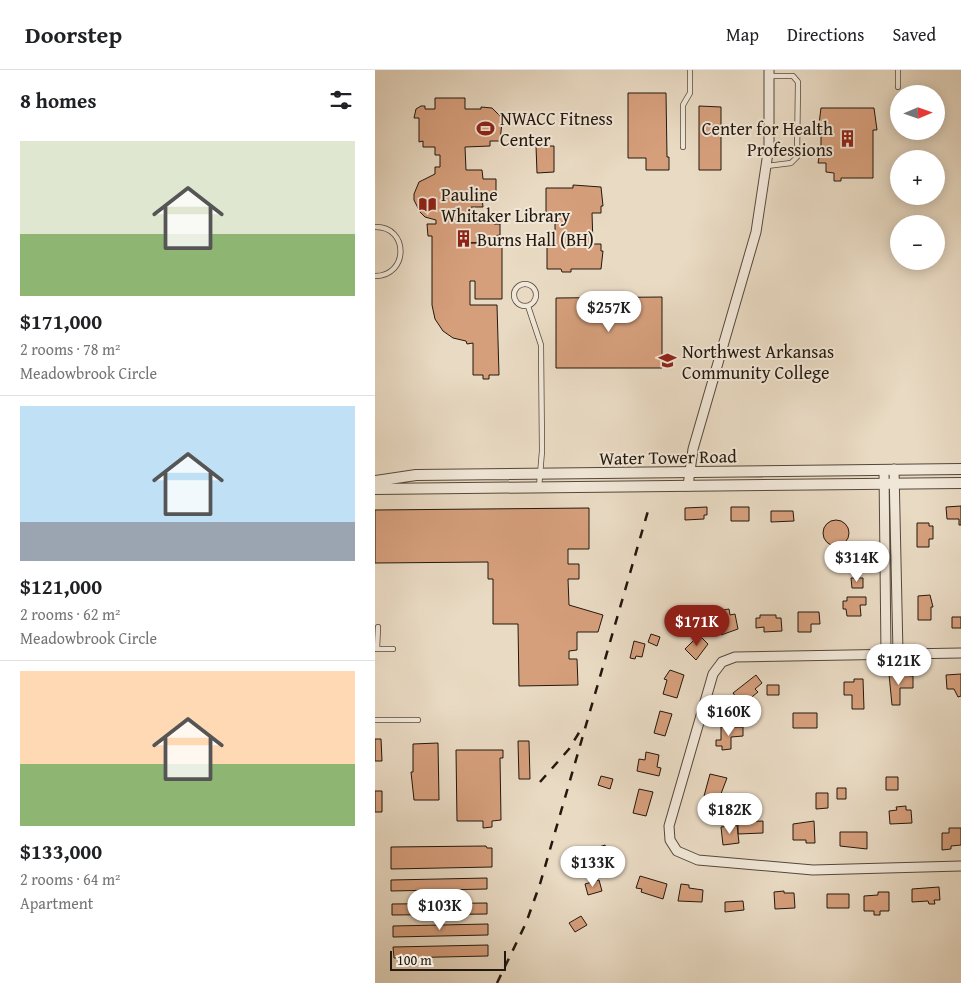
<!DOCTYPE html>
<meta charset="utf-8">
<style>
:root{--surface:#fff;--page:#f6f6f6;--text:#202124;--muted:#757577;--line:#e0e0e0;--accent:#8f2418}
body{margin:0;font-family:"Gentium Book Plus",serif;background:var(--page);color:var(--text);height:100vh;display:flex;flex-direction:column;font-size:19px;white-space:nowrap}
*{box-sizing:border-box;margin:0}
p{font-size:16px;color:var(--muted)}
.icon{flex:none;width:28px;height:28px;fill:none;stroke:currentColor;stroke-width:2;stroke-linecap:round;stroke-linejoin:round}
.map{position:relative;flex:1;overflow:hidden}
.side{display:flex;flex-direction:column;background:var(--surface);width:375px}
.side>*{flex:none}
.needle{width:32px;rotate:88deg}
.buttons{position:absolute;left:515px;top:15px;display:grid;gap:10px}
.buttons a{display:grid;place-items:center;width:55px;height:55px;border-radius:50%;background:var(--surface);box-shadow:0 2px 12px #0003;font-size:25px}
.scale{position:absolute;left:15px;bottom:12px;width:116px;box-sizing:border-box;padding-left:5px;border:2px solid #23180d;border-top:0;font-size:14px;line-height:18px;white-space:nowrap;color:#23180d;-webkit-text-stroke:4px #f1e7d8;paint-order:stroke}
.price{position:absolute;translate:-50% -42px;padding:0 11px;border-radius:18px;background:#fff;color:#222;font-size:16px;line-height:32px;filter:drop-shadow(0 1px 2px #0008)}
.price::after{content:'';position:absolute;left:50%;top:30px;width:15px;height:11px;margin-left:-8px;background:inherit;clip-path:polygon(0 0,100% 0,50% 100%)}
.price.active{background:var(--accent);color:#fff}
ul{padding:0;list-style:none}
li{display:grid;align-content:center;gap:10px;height:265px;padding:0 20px}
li+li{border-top:1px solid var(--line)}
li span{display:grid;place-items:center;height:155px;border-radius:0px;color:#555}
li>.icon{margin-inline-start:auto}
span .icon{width:90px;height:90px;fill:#fffc;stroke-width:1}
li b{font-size:21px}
h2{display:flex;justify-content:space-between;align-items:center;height:60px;padding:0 20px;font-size:21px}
header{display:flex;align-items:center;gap:30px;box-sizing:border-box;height:70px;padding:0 25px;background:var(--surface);border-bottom:1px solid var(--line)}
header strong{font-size:24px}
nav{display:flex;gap:28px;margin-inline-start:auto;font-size:18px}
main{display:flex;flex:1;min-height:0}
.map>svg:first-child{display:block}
.building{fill:#d69f7c;stroke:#23180d}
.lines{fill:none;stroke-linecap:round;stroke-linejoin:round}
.service-casing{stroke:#54483a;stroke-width:6}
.minor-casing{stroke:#54483a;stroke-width:11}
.tertiary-casing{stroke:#54483a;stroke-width:12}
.service{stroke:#f1e7d8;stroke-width:4.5}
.minor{stroke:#f1e7d8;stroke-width:9}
.tertiary{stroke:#f1e7d8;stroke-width:10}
.rail{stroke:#23180d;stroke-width:2.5;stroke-dasharray:9 9;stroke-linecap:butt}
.labels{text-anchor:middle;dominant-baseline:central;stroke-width:4;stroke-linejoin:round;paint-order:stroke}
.poi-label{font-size:18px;fill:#23180d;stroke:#f1e7d8;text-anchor:start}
.street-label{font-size:18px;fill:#23180d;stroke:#f1e7d8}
</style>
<header>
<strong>Doorstep</strong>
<nav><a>Map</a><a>Directions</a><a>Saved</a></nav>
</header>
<main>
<section class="side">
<h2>8 homes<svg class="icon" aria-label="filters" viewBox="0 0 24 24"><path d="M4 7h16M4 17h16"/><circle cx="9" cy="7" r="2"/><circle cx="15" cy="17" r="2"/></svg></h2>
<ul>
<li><span style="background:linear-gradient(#dfe7d0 60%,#8fb573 0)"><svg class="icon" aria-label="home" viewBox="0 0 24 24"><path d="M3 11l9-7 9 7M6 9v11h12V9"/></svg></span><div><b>$171,000</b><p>2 rooms · 78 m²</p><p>Meadowbrook Circle</p></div></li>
<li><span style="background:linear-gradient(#bfe0f5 75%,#9aa5b1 0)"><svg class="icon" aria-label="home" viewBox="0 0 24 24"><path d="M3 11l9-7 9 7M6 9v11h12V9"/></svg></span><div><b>$121,000</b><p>2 rooms · 62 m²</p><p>Meadowbrook Circle</p></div></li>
<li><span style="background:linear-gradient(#ffd9b3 60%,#8fb573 0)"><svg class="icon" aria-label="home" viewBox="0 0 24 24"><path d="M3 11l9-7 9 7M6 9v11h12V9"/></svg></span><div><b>$133,000</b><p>2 rooms · 64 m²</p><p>Apartment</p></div></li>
</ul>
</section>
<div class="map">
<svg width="586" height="913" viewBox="0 0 586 913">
<rect width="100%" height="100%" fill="#e9dac3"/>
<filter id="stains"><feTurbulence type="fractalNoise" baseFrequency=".004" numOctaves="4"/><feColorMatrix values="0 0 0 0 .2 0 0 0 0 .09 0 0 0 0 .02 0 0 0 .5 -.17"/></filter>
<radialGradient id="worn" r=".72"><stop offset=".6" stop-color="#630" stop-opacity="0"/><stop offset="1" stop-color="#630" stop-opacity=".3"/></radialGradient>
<path class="building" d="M253 23H291L292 87H294V100H271V88H253Z
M60 28H90V39H106V37L117 38 125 46 127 52 125 71H115V76L90 77 91 100H107L108 109H121V128H107L108 137H96V147H119V154H125V165L119 166 120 172 89 173H127V229H100V211H95V235H122L124 305H114V309H108V305H98V273L92 274 91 271 78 268 68 261 60 249 57 235V166H53L52 154H61V150L50 147 45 142 39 130V124L44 112 60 104V97H65V85H60V77H48V71L44 72V48H39L41 39 46 36H50V39H60Z
M324 36 346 37V100H324Z
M446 38H499L502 60H498V108H466V111H459V103L451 102V93H443L446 76V54H444Z
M161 76H179V102L162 103Z
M198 115 226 117 228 136H226V143H217L218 174H226V181H228L226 199H196V202H187L186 199H172V175H180V143H171V118H198Z
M287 227V298H181V228Z
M586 436V455H584V449H572L571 437Z
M332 437V445H329V449L310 450V438Z
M356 437H374V451H356Z
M214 438V479H193V494H204V509H193L194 535 228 545 223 562H202V580L194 581V589H202L203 615 144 616 143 554H118V509H113V492L0 493V440Z
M396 441H418L419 451 396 452Z
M448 463a13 13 0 1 1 26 0a13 13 0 1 1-26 0Z
M542 453H554V456H558V469H554V477H542Z
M476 508H488V518H477Z
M555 525 558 537H556V550H543V526Z
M472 527H491V535H485L486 546H472L471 539H468V531H472Z
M354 539 355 545 360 544 363 559 346 565 342 541Z
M423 542H444L445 554H436V562H423Z
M385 545H401V548H406L407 561 389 562V557L381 558V548H385Z
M577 547H586V558H577Z
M276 564 285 567 282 576 273 572Z
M324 565 333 574 321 590 310 579Z
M259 571 270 574 267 587 261 586 260 589 255 588Z
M295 600 309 605 302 628 288 624 292 610 289 609Z
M514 604 538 606V618H525V635H517Z
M586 604V626L583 627 579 619H572L571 605Z
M381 605 387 613 380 619 383 622 367 635 358 623Z
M479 609H488L489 639H477V625H469V612H479Z
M392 615H404V625H392Z
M285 641 297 644 290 666 279 663Z
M418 643H442V658H418Z
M346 657H368V666L356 667V679L347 680V676H341V670H346Z
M0 669H6L7 691H0Z
M143 671H154L155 709H144Z
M63 673 64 730H39L36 702H38V674Z
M81 680H128V688H125L126 750 117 751V757L108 758V751H82Z
M271 682 284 685 282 697 286 698 284 706 262 701 264 689 270 690Z
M335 704 352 708 344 729 329 726Z
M226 706 238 709 235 719 223 715Z
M511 707H523V720H511Z
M462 718H471V729H462Z
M264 719 278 722 271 746 258 743Z
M0 721H7V742H0Z
M441 723H453V738L441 739Z
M531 736V740H536L537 753 515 754 514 741 522 740 521 737Z
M388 751V763L363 764V752Z
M439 751 440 773H431V770H418V754Z
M362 755 364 773 348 775 346 757Z
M574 758H586V775L576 776V779L567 780V763H574Z
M465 762H492V779L465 776Z
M230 775 239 804 232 806 230 801 225 803 218 779Z
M111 776 112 778H117V797L16 799V777Z
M265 806 292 814 288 829 266 822 267 819 261 818Z
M112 808V819L16 821V810Z
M224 810 227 821 213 825 210 814Z
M306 814 314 815V818L328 820 327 832 303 831Z
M564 817 565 830H559L560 834H554L553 831 537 832V819Z
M409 821V823H419L420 838 400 839 399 822Z
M503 822H514V841H505V845H499V841H489V826L503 825Z
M452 824H474V838H452Z
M368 831 369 840 350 842V832Z
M112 833V844L17 845V834Z
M206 846 212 855 200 862 194 853Z
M113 854V865L18 867V856Z
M113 875V886L19 888 18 877Z"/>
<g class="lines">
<defs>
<path id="service" d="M523 0V17
M308 77V35L315 23V0
M392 96 416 93 422 87 423 12 418 6H394
M0 157C34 156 34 206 0 206
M139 225a11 11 0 1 1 22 0a11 11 0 1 1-22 0Z
M153 236 166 275 167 381 164 417
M1 579H18
M2 579 3 557
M0 650H43"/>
<path id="minor" d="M519 399 523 583
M509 400 511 584
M313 416 318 379 381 162 394 76V0
M586 583 360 587 347 592 338 604 294 756 295 770 302 781 323 790 438 800 586 796"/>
<path id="tertiary" d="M0 411 41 405 586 399
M0 419 586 413"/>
</defs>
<use href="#service" class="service-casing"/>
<use href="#minor" class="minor-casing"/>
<use href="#tertiary" class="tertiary-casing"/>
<use href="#service" class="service"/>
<use href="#minor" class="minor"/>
<use href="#tertiary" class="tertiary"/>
<path class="rail" d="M165 712 194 679 205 661
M122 913 151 853 165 814 275 434"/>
</g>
<defs>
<symbol id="stadium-bare" viewBox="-9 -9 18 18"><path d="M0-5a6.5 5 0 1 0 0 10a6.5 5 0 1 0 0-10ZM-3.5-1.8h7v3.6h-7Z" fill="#8f2418" stroke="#f1e7d8" stroke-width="2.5" paint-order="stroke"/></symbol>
<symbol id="building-bare" viewBox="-9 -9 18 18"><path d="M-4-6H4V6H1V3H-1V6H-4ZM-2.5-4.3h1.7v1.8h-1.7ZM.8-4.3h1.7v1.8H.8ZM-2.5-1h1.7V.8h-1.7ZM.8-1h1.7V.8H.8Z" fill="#8f2418" stroke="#f1e7d8" stroke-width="2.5" paint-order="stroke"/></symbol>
<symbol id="library-bare" viewBox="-9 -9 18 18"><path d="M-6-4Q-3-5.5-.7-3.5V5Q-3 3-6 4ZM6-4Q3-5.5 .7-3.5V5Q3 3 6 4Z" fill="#8f2418" stroke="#f1e7d8" stroke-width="2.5" paint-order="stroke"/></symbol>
<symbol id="university-bare" viewBox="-9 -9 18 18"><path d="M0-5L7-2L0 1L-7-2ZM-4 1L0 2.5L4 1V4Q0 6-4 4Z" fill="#8f2418" stroke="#f1e7d8" stroke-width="2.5" paint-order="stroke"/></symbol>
</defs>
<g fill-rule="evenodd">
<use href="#stadium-bare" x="98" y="46" width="25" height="25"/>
<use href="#building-bare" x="460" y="56" width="25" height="25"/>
<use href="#library-bare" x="40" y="122" width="25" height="25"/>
<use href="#building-bare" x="76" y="156" width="25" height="25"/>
<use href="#university-bare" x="280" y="278" width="25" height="25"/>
</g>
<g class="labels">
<g class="poi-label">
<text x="125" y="48">NWACC Fitness<tspan x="125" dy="21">Center</tspan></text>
<text x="458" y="58" text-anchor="end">Center for Health<tspan x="458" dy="21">Professions</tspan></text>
<text x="66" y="124">Pauline<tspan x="66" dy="21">Whitaker Library</tspan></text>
<text x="102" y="169">Burns Hall (BH)</text>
<text x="307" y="281">Northwest Arkansas<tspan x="307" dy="21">Community College</tspan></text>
</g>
<g class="street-label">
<text transform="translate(293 387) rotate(-1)">Water Tower Road</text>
</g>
</g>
<rect width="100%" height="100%" filter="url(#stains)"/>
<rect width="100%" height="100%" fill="url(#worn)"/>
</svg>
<div class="buttons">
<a><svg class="needle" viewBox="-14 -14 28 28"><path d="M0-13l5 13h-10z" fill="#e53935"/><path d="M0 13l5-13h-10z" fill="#757577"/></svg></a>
<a>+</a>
<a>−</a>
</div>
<div class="scale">100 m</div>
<b class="price" style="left:234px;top:263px">$257K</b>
<b class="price" style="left:482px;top:513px">$314K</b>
<b class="price active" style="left:322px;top:577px">$171K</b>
<b class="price" style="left:524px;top:616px">$121K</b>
<b class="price" style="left:354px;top:667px">$160K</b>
<b class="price" style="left:355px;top:765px">$182K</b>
<b class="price" style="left:218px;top:818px">$133K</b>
<b class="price" style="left:65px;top:861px">$103K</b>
</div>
</main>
